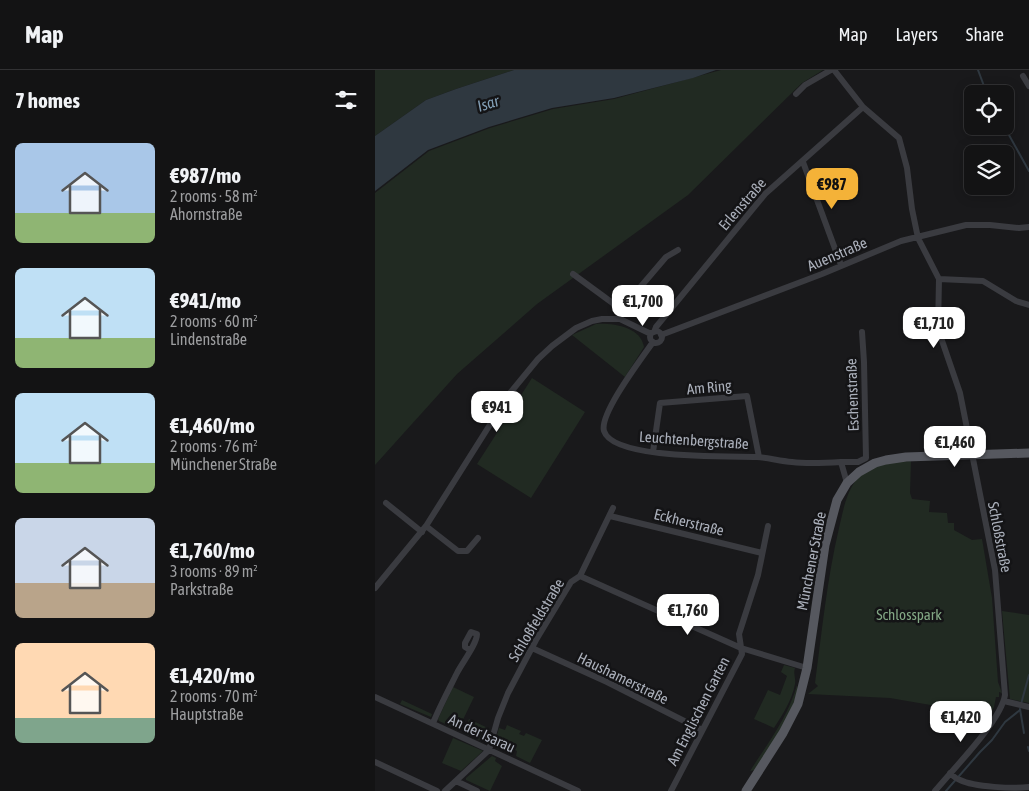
<!DOCTYPE html>
<meta charset="utf-8">
<style>
:root{--surface:#131314;--page:#1c1c1d;--text:#f1f3f6;--muted:#9d9ea0;--line:#323234;--accent:#f4b238}
body{margin:0;font-family:"Asap Condensed",sans-serif;background:var(--page);color:var(--text);height:100vh;display:flex;flex-direction:column;font-size:19px;white-space:nowrap}
*{box-sizing:border-box;margin:0}
p{font-size:16px;color:var(--muted)}
.icon{flex:none;width:28px;height:28px;fill:none;stroke:currentColor;stroke-width:2;stroke-linecap:round;stroke-linejoin:round}
.map{position:relative;flex:1;overflow:hidden}
.drawer{display:flex;flex-direction:column;background:var(--surface);width:375px}
.drawer>*{flex:none}
.tools{position:absolute;left:589px;top:15px;display:grid;gap:10px}
.tools a{display:grid;place-items:center;width:50px;height:50px;border-radius:8px;background:var(--surface);box-shadow:0 2px 12px #0003,0 0 0 1px var(--line);font-size:25px}
.price{position:absolute;translate:-50% -42px;padding:0 11px;border-radius:10px;background:#fff;color:#222;font-size:16px;line-height:32px;filter:drop-shadow(0 1px 2px #0008)}
.price::after{content:'';position:absolute;left:50%;top:30px;width:15px;height:11px;margin-left:-8px;background:inherit;clip-path:polygon(0 0,100% 0,50% 100%)}
.price.on{background:var(--accent);color:#111}
ul{padding:0;list-style:none}
li{display:flex;align-items:center;gap:15px;height:125px;padding:0 15px}
li span{display:grid;place-items:center;flex:none;width:140px;height:100px;border-radius:8px;color:#555}
li>.icon{margin-inline-start:auto}
span .icon{width:60px;height:60px;fill:#fffc;stroke-width:1}
li b{font-size:21px}
h2{display:flex;justify-content:space-between;align-items:center;height:60px;padding:0 15px;font-size:21px}
header{display:flex;align-items:center;gap:30px;box-sizing:border-box;height:70px;padding:0 25px;background:var(--surface);border-bottom:1px solid var(--line)}
header strong{font-size:24px}
nav{display:flex;gap:28px;margin-inline-start:auto;font-size:18px}
main{display:flex;flex:1;min-height:0}
.map>svg:first-child{display:block}
.green{fill:#212a22}
.water{fill:#2f3840}
.lines{fill:none;stroke-linecap:round;stroke-linejoin:round}
.stream{stroke:#2f3840;stroke-width:2}
.minor{stroke:#3a3b40;stroke-width:6}
.major{stroke:#56585f;stroke-width:9}
.labels{text-anchor:middle;dominant-baseline:central;stroke-width:5;stroke-linejoin:round;paint-order:stroke}
.street-label{font-size:15px;fill:#abb0bb;stroke:#141416}
.park-label{font-size:15px;fill:#82a684;stroke:#141416}
.water-label{font-size:16px;font-style:italic;fill:#839fb6;stroke:#141416}
</style>
<header>
<strong>Map</strong>
<nav><a>Map</a><a>Layers</a><a>Share</a></nav>
</header>
<main>
<section class="drawer">
<h2>7 homes<svg class="icon" aria-label="filters" viewBox="0 0 24 24"><path d="M4 7h16M4 17h16"/><circle cx="9" cy="7" r="2"/><circle cx="15" cy="17" r="2"/></svg></h2>
<ul>
<li><span style="background:linear-gradient(#a9c7e8 70%,#8fb573 0)"><svg class="icon" aria-label="home" viewBox="0 0 24 24"><path d="M3 11l9-7 9 7M6 9v11h12V9"/></svg></span><div><b>€987/mo</b><p>2 rooms · 58 m²</p><p>Ahornstraße</p></div></li>
<li><span style="background:linear-gradient(#bfe0f5 70%,#8fb573 0)"><svg class="icon" aria-label="home" viewBox="0 0 24 24"><path d="M3 11l9-7 9 7M6 9v11h12V9"/></svg></span><div><b>€941/mo</b><p>2 rooms · 60 m²</p><p>Lindenstraße</p></div></li>
<li><span style="background:linear-gradient(#bfe0f5 70%,#8fb573 0)"><svg class="icon" aria-label="home" viewBox="0 0 24 24"><path d="M3 11l9-7 9 7M6 9v11h12V9"/></svg></span><div><b>€1,460/mo</b><p>2 rooms · 76 m²</p><p>Münchener Straße</p></div></li>
<li><span style="background:linear-gradient(#c9d6e8 65%,#b9a48a 0)"><svg class="icon" aria-label="home" viewBox="0 0 24 24"><path d="M3 11l9-7 9 7M6 9v11h12V9"/></svg></span><div><b>€1,760/mo</b><p>3 rooms · 89 m²</p><p>Parkstraße</p></div></li>
<li><span style="background:linear-gradient(#ffd9b3 75%,#7fa58c 0)"><svg class="icon" aria-label="home" viewBox="0 0 24 24"><path d="M3 11l9-7 9 7M6 9v11h12V9"/></svg></span><div><b>€1,420/mo</b><p>2 rooms · 70 m²</p><p>Hauptstraße</p></div></li>
</ul>
</section>
<div class="map">
<svg width="654" height="721" viewBox="0 0 654 721">
<rect width="100%" height="100%" fill="#19191b"/>
<path class="green" d="M0 0H139L81 19 51 30 0 66Z
M346 0H448L427 13 313 125 162 234 82 304 0 395V123L54 81 115 58 178 39 239 29Z
M221 254C238 253 266 257 269 277L250 307 197 265Z
M157 308 210 342 156 428 102 394Z
M536 391 535 423 537 429 555 431 554 442 572 443 573 453H579V460L597 470 607 469 617 528 623 612 627 623 624 622V627H621L619 637 613 648 608 644 515 628 433 624 443 616 440 613C447 561 452 509 464 458 468 442 471 421 483 408 496 394 518 392 536 391Z
M627 541 654 545V633L635 629Z
M409 595 420 598C418 604 421 608 420 614 417 630 408 644 399 658L379 649 393 620 405 625 412 606 406 602Z
M422 615C425 635 392 681 380 700L375 701C393 673 413 647 422 615Z
M78 617 99 627 83 660 64 651 63 649Z
M27 630 57 644 56 647 25 634Z
M94 649 115 659 111 671 109 672 88 663Z
M132 655 146 661 144 664 149 666 151 663 167 670 155 693 141 686 142 681 138 679 136 684 121 678 119 675 124 658 130 660Z
M78 668 108 681 86 701 67 693Z
M117 686 121 688 120 691 127 696 115 721 91 710V708Z"/>
<path class="water" d="M139 0H341L318 8 239 28 177 38 114 57 53 80 0 121V66L51 30 81 19Z"/>
<g class="lines">
<path class="stream" d="M603 0 612 24
M629 56 654 101
M646 634 654 605
M645 639 649 663
M653 677 654 681
M571 721 605 682 617 670 630 652 645 640"/>
<path class="minor" d="M459 0 488 37 524 68 532 98 537 139 543 168 564 209 563 259 585 323 620 500 630 625C626 651 578 699 560 721
M648 6 654 16
M421 24 430 15 456 0
M428 92 466 195
M198 204 243 237 245 248
M564 209 608 211 641 231 654 235
M245 249 250 235 291 187 303 180
M275 267a6 6 0 1 1 12 0a6 6 0 1 1-12 0Z
M279 262 281 257 390 124 488 37
M286 265 447 204 526 171 591 155H615L644 158 654 157
M278 272C267 288 224 344 229 361 238 390 355 386 382 387 394 388 405 391 417 392 433 394 450 393 466 392L472 413
M278 382 285 333 372 326 384 387
M466 392H483L491 388 489 292 487 262
M11 433 47 462
M235 446 387 483
M51 456 83 481H92L103 468
M205 506 366 578 432 598
M0 518 51 456 135 323 163 289 177 276 201 258 217 251 227 249H245L276 264
M157 578 232 612 327 660
M0 627 203 721
M629 631 654 637
M58 653C65 636 74 619 82 603 87 593 102 574 102 564L96 562 90 573V577L95 580
M0 692 62 721
M575 703C578 706 581 709 585 710 599 717 639 719 654 717
M81 711 102 721
M70 721 114 680 123 648 133 623 161 570 196 512 205 506 238 438
M296 721 367 584 364 564 383 505 393 456"/>
<path class="major" d="M371 721 408 663 423 634 432 598 450 475 462 430 472 413 484 402 500 393 511 390 531 387 654 383"/>
</g>
<g class="labels">
<g class="street-label">
<text transform="translate(367 134) rotate(-49)">Erlenstraße</text>
<text transform="translate(462 184) rotate(-23)">Auenstraße</text>
<text transform="translate(334 317) rotate(-5)">Am Ring</text>
<text transform="translate(477 325) rotate(-92)">Eschenstraße</text>
<text transform="translate(319 370) rotate(4)">Leuchtenbergstraße</text>
<text transform="translate(314 452) rotate(14)">Eckherstraße</text>
<text transform="translate(625 467) rotate(79)">Schloßstraße</text>
<text transform="translate(436 491) rotate(-79)">Münchener Straße</text>
<text transform="translate(161 550) rotate(-59)">Schloßfeldstraße</text>
<text transform="translate(248 608) rotate(26)">Haushamerstraße</text>
<text transform="translate(323 641) rotate(-63)">Am Englischen Garten</text>
<text transform="translate(107 663) rotate(25)">An der Isarau</text>
</g>
<g class="park-label">
<text x="534" y="544">Schlosspark</text>
</g>
<g class="water-label">
<text transform="translate(113 33) rotate(-17)">Isar</text>
</g>
</g>
</svg>
<div class="tools">
<a><svg class="icon" aria-label="locate" viewBox="0 0 24 24"><circle cx="12" cy="12" r="6"/><path d="M12 2v4M12 18v4M2 12h4M18 12h4"/></svg></a>
<a><svg class="icon" aria-label="layers" viewBox="0 0 24 24"><path d="M12 4l9 5-9 5-9-5zM3 14l9 5 9-5"/></svg></a>
</div>
<b class="price on" style="left:457px;top:140px">€987</b>
<b class="price" style="left:268px;top:257px">€1,700</b>
<b class="price" style="left:559px;top:279px">€1,710</b>
<b class="price" style="left:122px;top:363px">€941</b>
<b class="price" style="left:580px;top:398px">€1,460</b>
<b class="price" style="left:313px;top:566px">€1,760</b>
<b class="price" style="left:586px;top:673px">€1,420</b>
</div>
</main>
